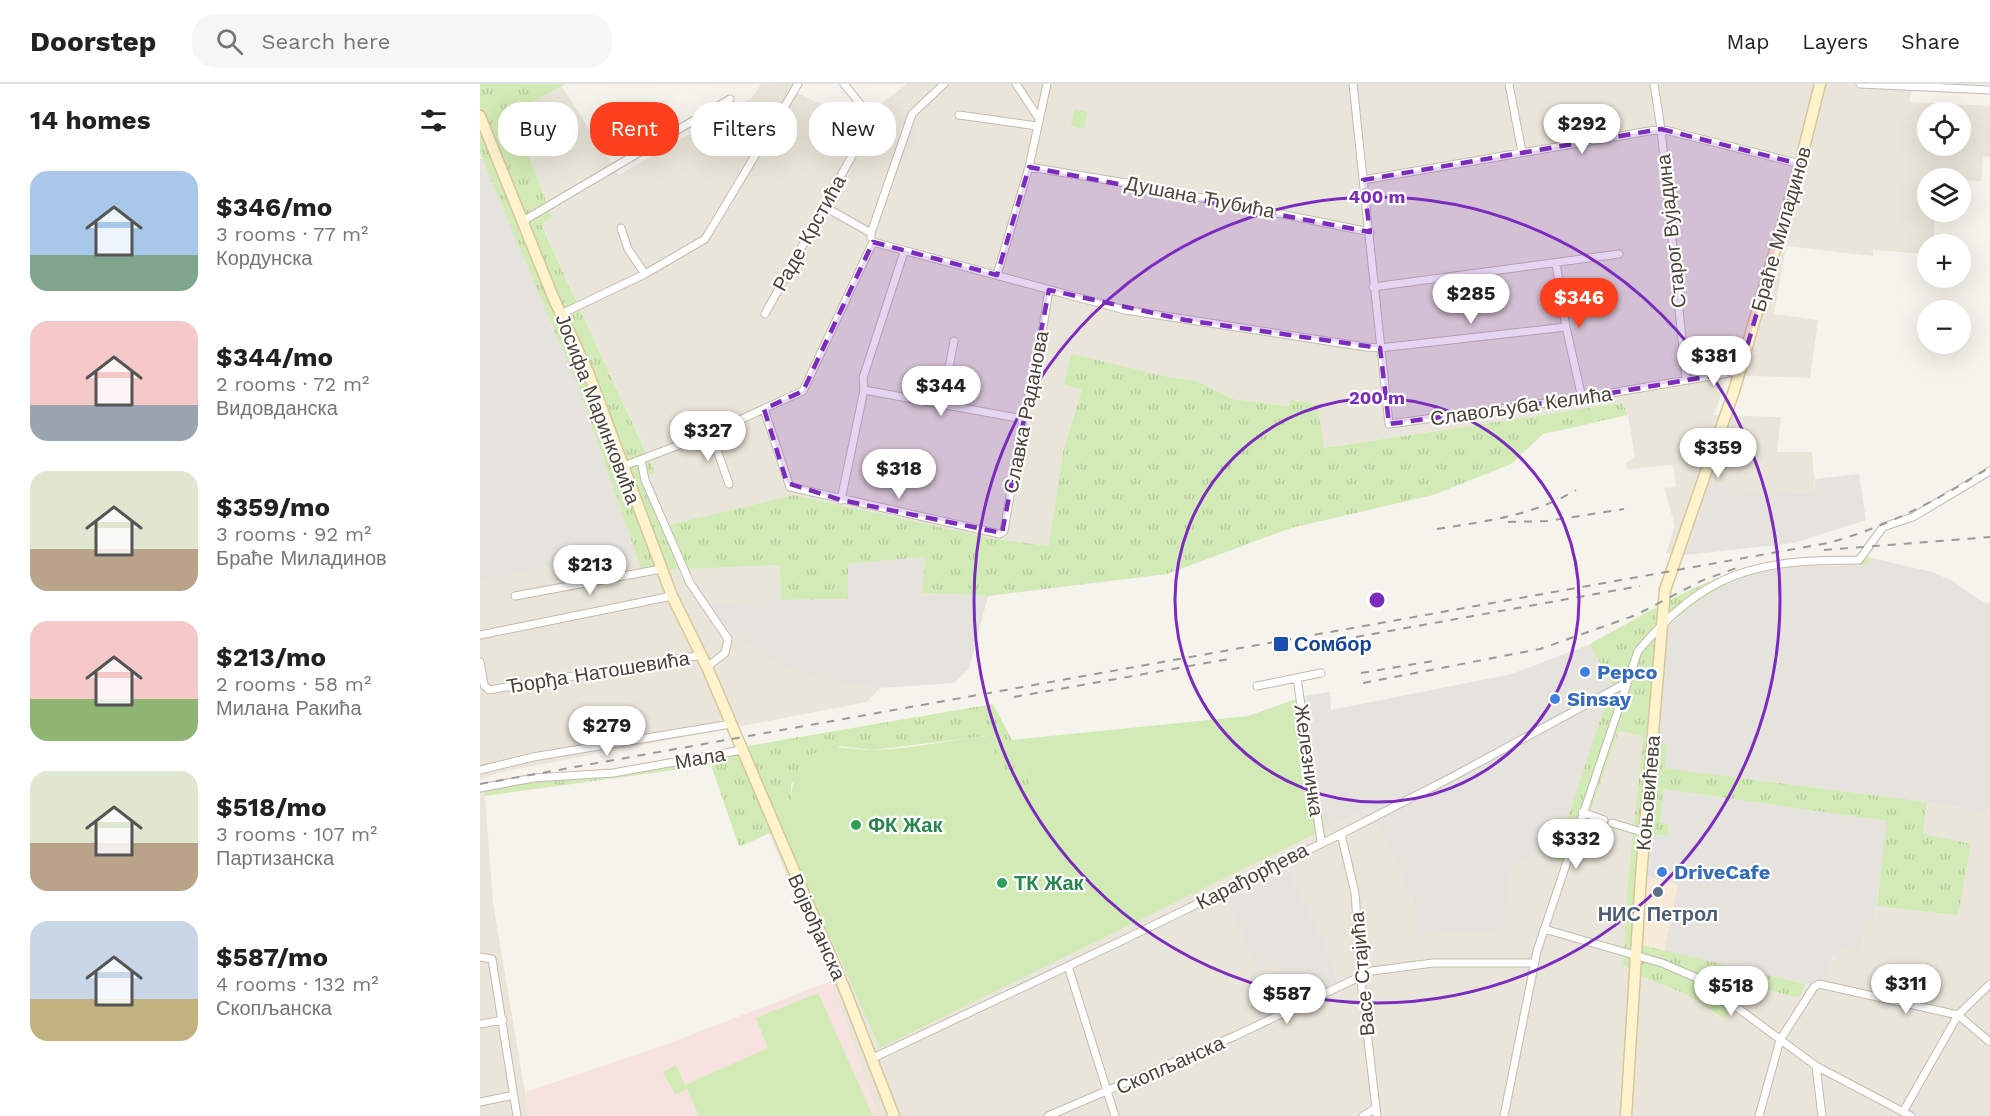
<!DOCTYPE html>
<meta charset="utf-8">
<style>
:root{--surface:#fff;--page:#f6f6f6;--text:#222;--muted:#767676;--line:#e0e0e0;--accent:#fc3f1d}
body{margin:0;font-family:"Work Sans",sans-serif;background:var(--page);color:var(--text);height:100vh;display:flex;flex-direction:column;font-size:22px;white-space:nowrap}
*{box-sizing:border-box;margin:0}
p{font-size:20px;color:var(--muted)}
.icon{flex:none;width:33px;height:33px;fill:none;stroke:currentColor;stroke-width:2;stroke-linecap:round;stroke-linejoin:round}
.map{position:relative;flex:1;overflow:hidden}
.details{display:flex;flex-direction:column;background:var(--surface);width:480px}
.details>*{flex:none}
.hud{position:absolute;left:18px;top:18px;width:570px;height:54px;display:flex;gap:12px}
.tools{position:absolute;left:1437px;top:18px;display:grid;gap:12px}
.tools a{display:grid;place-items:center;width:54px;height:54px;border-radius:50%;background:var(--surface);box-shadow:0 6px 24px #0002;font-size:30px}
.price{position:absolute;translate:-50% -51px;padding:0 14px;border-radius:21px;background:#fff;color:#222;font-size:20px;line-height:39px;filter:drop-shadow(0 2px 3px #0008)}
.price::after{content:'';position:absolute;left:50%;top:36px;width:18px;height:14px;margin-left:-9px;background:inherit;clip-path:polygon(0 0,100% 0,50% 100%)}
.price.active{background:var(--accent);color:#fff}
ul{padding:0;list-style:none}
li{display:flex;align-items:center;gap:18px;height:150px;padding:0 30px}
li span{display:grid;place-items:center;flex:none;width:168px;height:120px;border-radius:18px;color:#555}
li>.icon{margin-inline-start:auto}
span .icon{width:72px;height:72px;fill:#fffc;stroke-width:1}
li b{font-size:26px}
h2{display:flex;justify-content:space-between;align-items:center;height:72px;padding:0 30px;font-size:26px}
.tag{padding:0 21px;border-radius:24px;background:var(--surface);box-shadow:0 6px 24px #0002;font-size:21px;line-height:54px}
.tag.active{background:var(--accent);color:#fff}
header{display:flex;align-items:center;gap:36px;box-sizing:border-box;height:84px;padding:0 30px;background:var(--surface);border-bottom:2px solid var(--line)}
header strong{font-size:28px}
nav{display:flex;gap:33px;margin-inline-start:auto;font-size:21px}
.search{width:420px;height:54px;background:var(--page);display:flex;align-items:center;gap:15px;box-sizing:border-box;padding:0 21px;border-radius:24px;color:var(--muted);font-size:22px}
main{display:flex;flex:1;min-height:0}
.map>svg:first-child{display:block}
.residential{fill:#eae5da;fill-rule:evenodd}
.commercial{fill:#f7ead8}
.industrial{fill:#e6e2dd}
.medical{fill:#f6e3e0}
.grass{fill:url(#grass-tufts)}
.park{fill:#d2eab5}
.parking{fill:#e5e3e0}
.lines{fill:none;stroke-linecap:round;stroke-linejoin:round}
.street-casing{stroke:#c2bbae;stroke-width:9}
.secondary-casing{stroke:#d6c79b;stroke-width:13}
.street{stroke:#fff;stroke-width:7}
.secondary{stroke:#fff3cd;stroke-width:10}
.rail{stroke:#9a9a9a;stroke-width:2;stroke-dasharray:8 8;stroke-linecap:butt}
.marked{fill:#7b2cbf;fill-opacity:0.2;stroke:#7b2cbf;stroke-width:4.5;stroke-dasharray:12 8;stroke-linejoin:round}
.ring{fill:none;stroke:#7b2cbf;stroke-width:3}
.transit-dot{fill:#1a4fb4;stroke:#fff;stroke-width:2}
.shop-dot{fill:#3f7fe0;stroke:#fff;stroke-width:2}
.leisure-dot{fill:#2e9e5b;stroke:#fff;stroke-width:2}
.service-dot{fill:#5c6f8a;stroke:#fff;stroke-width:2}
.labels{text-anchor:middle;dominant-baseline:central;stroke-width:4.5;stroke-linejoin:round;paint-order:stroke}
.street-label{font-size:20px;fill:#4b4439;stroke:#fff}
.transit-label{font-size:20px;font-weight:bold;fill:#164399;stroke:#fff;text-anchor:start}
.shop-label{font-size:20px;font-weight:bold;fill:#366cbe;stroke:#fff;text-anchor:start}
.leisure-label{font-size:20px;font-weight:bold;fill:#27864d;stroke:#fff;text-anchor:start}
.service-label{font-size:20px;font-weight:bold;fill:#4e5e75;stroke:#fff}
.centre{fill:#7b2cbf;stroke:#fff;stroke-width:3}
.ring-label{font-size:18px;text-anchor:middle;font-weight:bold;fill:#7b2cbf;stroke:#fff;stroke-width:4.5;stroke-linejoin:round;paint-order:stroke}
</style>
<header>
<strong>Doorstep</strong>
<div class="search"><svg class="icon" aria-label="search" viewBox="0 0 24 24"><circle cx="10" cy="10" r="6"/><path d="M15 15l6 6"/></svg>Search here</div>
<nav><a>Map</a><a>Layers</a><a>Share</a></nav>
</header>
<main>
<section class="details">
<h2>14 homes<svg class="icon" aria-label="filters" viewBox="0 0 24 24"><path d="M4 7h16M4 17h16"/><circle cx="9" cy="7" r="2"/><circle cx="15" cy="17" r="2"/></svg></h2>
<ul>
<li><span style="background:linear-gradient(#a9c7e8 70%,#7fa58c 0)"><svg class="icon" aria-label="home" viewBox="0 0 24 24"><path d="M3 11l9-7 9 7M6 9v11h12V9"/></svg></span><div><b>$346/mo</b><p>3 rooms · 77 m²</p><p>Кордунска</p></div></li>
<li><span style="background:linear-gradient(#f6c9c9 70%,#9aa5b1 0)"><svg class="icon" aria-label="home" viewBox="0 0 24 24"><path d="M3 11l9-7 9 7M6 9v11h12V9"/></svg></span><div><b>$344/mo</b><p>2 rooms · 72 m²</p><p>Видовданска</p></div></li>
<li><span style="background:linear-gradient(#dfe7d0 65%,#b9a48a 0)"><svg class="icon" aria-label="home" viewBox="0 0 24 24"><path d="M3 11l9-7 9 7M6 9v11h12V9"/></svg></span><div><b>$359/mo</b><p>3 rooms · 92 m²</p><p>Браће Миладинов</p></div></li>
<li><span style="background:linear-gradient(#f6c9c9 65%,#8fb573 0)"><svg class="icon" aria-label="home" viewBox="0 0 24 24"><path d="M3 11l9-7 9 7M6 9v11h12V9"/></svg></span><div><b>$213/mo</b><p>2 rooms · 58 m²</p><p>Милана Ракића</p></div></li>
<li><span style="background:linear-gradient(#dfe7d0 60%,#b9a48a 0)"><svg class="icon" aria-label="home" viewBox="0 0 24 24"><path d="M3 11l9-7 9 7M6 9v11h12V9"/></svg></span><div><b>$518/mo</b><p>3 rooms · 107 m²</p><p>Партизанска</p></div></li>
<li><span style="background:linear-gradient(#c9d6e8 65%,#c2b280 0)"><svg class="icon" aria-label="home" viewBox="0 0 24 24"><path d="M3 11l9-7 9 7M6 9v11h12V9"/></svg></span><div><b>$587/mo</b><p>4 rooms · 132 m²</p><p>Скопљанска</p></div></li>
</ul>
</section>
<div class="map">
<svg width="1510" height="1032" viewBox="0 0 1510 1032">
<defs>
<pattern id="grass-tufts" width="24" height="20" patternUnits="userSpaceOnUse" patternTransform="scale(1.5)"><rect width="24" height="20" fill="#d2eab5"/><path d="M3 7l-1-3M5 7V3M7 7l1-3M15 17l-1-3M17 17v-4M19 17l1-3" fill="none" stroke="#b6ca9c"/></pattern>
</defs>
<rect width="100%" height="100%" fill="#f6f3ec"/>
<path class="residential" d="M281 0H313L312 6 377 38 427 0H1434L1429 18 1510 22V73H1503L1501 97 1448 94V128H1455L1453 160H1448L1447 170 1393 166V172L1306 162 1294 230 1338 236 1330 294 1248 291 1234 331 1301 333 1297 368H1332L1335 408 1273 410 1230 397 1206 471 1186 469 1195 442 1184 404 1196 403 1193 381 1148 385 1146 379 1155 373 1148 331 1142 319 843 364 811 316 810 322 753 315 717 297 688 293 602 305 583 368 570 462 510 454 314 411 188 441 166 392 175 387 61 139 72 133 40 49V24L82 3 139 91 272 14ZM1448 28H1480V62H1448Z
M156 469 163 487 300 481 301 516 230 522 349 596 400 604 387 618 17 689 0 696V495L123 471 125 478Z
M1139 647 1163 652 1147 807 1143 879 1158 891 1206 910 1243 935 1266 900 1319 914 1325 900 1343 904 1350 880 1358 867 1367 864 1380 866 1387 833H1395L1397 822 1478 830 1443 750 1447 718 1510 729V1032H398L351 897 289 749 301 744 400 963 890 723 934 820 936 850 1031 783 1054 771 1093 777ZM809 789 843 856 858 898 811 918 796 878Z
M0 703H3L5 712 13 819 49 1032H0Z"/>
<path class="commercial" d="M1165 791 1198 801 1184 867 1161 861Z"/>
<path class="industrial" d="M0 75H4L100 307 156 469 125 478 123 472 0 495Z
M1379 390 1386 436 1314 459 1206 471 1230 397 1273 410 1335 408V395Z
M445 473 442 509 508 512 489 585 474 599 400 604 349 596 303 581 262 555 252 548 230 521 301 516 368 515V480Z
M1388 473 1452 488 1473 497 1505 520 1510 518V729L1447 718 1184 684 1177 659 1184 546 1226 510 1259 493 1312 482 1388 481Z
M1110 560 1133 600 1074 776 1054 771 1031 783 1022 845 936 850 934 820 890 723 845 745 824 612 850 608 851 626 1032 590Z
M1183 705 1408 737 1395 833H1387L1380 867 1362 865 1353 873 1343 904 1184 867 1198 801 1184 797 1189 740H1180Z
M809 789 843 856 858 898 811 919 796 879 779 885 748 819Z"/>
<path class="medical" d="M351 897 398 1032H49L46 1008 190 959Z"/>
<path class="grass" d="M0 0H86L41 24 40 49 72 133 61 140 175 388 166 393 188 441 314 411 510 454 569 462 583 368 602 305 584 301 591 270 688 293 717 297 753 315 809 322 811 316 837 320 844 364 1142 319 1148 331 1063 350 1031 380 953 411 811 444 687 490 508 512 442 509 445 473 368 480V515L301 516 300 481 162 487 100 307 0 69Z
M1354 472 1388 473V481C1298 478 1252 482 1184 546L1177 658 1187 660 1185 684 1447 718 1443 750 1491 760 1478 831 1397 822 1407 737 1183 705 1180 739 1189 740 1188 752 1168 750 1161 861 1325 900 1319 914 1266 900 1244 935 1206 910 1158 891 1143 880 1147 807 1163 652 1139 647 1093 777 1074 776 1132 600 1110 560C1156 535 1201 507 1250 489 1282 477 1320 474 1354 472Z
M513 620 532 656 550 700 532 707 507 652 392 666 360 662 311 700V717L301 744 259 763 231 681 5 712 3 703 81 694Z"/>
<path class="park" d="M594 25 607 28 604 45 591 42Z
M824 612 845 745 400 964 293 726 311 717C311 699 317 681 334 670 352 658 373 666 393 666 430 665 469 656 507 652L532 707 550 700 532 656 768 632Z
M338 909 393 1032H219L207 1005 195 1010 183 988 196 981 205 1001 288 964 276 934Z"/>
<path class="parking" d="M1167 750 1188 752 1184 797 1165 791Z"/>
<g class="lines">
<defs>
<path id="street" d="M536 0 558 33
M873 0 909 340 1102 314 1260 287
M1029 0 1042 68
M1174 0 1181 45 1206 295
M1380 0 1510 6
M479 31 557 42
M549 83 658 101 890 148
M883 96 1181 45 1320 80
M343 122 391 149V153
M43 137 250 15
M141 144 148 165 165 190
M391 149 432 30 464 0
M1076 179 1086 243 1102 314
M517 191 549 83 567 0
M893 203 1139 170
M81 230 165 190 225 155 318 0
M285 230 391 37 386 27 364 0
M384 306 543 335
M462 320 474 257
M284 325 310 403 520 450 524 447 543 335 558 273 569 206
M231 349 249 400
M161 376 165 396 210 499 248 555 245 569 227 583
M141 383 231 349 323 307 393 158 645 226 886 263 900 264 1086 243
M361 416 384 306 383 294 424 168
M35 512 181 485
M0 551 192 512
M0 578 4 601 9 606 222 571
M817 594 841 757
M777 602 841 589
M0 686 53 673 251 640
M0 704 54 694 133 689 262 666
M1102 728 1124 736
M1132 739 1165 749
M861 750 875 809 882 906 897 1032
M1064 845 1182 879 1217 894 1336 982 1431 1032
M0 873 12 875 37 1032
M588 882 635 1032
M0 940 23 936
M393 974 639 858 861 750 974 692 1146 599
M1336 982 1342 1032
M0 1018 34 1011
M1423 1028 1478 931 1510 900
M568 1032 755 952 892 887 953 879H1054
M883 1032 896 1024
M1024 1032 1057 867 1158 567C1227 486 1276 476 1379 476L1403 443 1433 433 1510 387
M1279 1032 1300 956 1334 903 1339 900 1478 931 1510 958"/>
<path id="secondary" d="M0 32 73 213 108 288 192 512 227 583 365 906 414 1032
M1146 1032 1161 792 1185 506 1254 307 1320 80 1340 0"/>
</defs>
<use href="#street" class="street-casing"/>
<use href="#secondary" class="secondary-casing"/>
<use href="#street" class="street"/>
<use href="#secondary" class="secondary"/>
<path class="rail" d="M1028 438 1067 437 1144 425
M957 445C1006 437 1053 432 1096 406
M1344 466 1510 453
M876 553 1160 502
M881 589 959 576
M883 599 1060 565 1156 531 1221 497 1259 483
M534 613 749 575
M0 700 1348 459C1407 443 1458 416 1510 383"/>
</g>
<path class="marked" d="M1181 45 1320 80 1260 287 1102 314 909 340 900 264 705 236 569 206 522 449 361 416 307 399 284 325 323 307 393 158 517 191 549 83 890 148 883 96Z"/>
<g class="ring">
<circle cx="897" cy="516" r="202"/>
<circle cx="897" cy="516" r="403"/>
</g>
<rect class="transit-dot" x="793" y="552" width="16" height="16" rx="3"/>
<g class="shop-dot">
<circle cx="1105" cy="588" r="6"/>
<circle cx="1075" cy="615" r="6"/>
<circle cx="1182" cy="788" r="6"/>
</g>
<g class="leisure-dot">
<circle cx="376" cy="741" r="6"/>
<circle cx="522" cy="799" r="6"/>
</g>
<circle class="service-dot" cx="1178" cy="808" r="6"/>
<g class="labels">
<g class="street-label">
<text transform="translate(720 113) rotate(11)">Душана Ћубића</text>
<text transform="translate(1301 145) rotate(-74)">Браће Миладинов</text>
<text transform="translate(1191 147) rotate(-96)">Старог Вујадина</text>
<text transform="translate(329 149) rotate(-61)">Раде Крстића</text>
<text transform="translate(1041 322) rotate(-8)">Славољуба Келића</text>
<text transform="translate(118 325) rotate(69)">Јосифа Маринковића</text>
<text transform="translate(546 328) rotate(-79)">Славка Раданова</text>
<text transform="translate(118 588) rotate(-9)">Ђорђа Натошевића</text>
<text transform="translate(220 674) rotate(-10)">Мала</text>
<text transform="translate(829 676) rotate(82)">Железничка</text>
<text transform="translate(1168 709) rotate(-85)">Коњовићева</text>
<text transform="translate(772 792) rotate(-27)">Карађорђева</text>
<text transform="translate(337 843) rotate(66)">Војвођанска</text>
<text transform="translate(882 890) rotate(-95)">Васе Стајића</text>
<text transform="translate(690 981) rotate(-24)">Скопљанска</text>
</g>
<g class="transit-label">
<text x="814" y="560">Сомбор</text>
</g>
<g class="shop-label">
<text x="1117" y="588">Pepco</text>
<text x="1087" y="615">Sinsay</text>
<text x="1194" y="788">DriveCafe</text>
</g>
<g class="leisure-label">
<text x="388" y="741">ФК Жак</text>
<text x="534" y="799">ТК Жак</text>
</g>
<g class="service-label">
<text x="1178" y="830">НИС Петрол</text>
</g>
</g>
<circle cx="897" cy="516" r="9" class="centre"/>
<g class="ring-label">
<text x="897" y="119">400 m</text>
<text x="897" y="320">200 m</text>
</g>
</svg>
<div class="tools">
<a><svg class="icon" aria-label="locate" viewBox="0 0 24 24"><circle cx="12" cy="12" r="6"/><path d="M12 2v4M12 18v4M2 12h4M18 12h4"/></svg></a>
<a><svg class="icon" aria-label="layers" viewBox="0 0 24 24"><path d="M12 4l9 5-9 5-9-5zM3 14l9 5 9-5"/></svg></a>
<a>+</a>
<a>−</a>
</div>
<b class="price" style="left:1102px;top:71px">$292</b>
<b class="price" style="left:991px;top:241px">$285</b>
<b class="price active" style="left:1099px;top:245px">$346</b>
<b class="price" style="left:1234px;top:303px">$381</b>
<b class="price" style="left:461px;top:333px">$344</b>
<b class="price" style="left:228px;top:378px">$327</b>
<b class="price" style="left:1238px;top:395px">$359</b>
<b class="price" style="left:419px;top:416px">$318</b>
<b class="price" style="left:110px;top:512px">$213</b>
<b class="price" style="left:127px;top:673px">$279</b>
<b class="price" style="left:1096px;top:786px">$332</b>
<b class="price" style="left:1426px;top:931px">$311</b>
<b class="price" style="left:1251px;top:933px">$518</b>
<b class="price" style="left:807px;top:941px">$587</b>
<div class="hud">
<a class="tag">Buy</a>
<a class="tag active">Rent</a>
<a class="tag">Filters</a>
<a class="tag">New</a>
</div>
</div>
</main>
